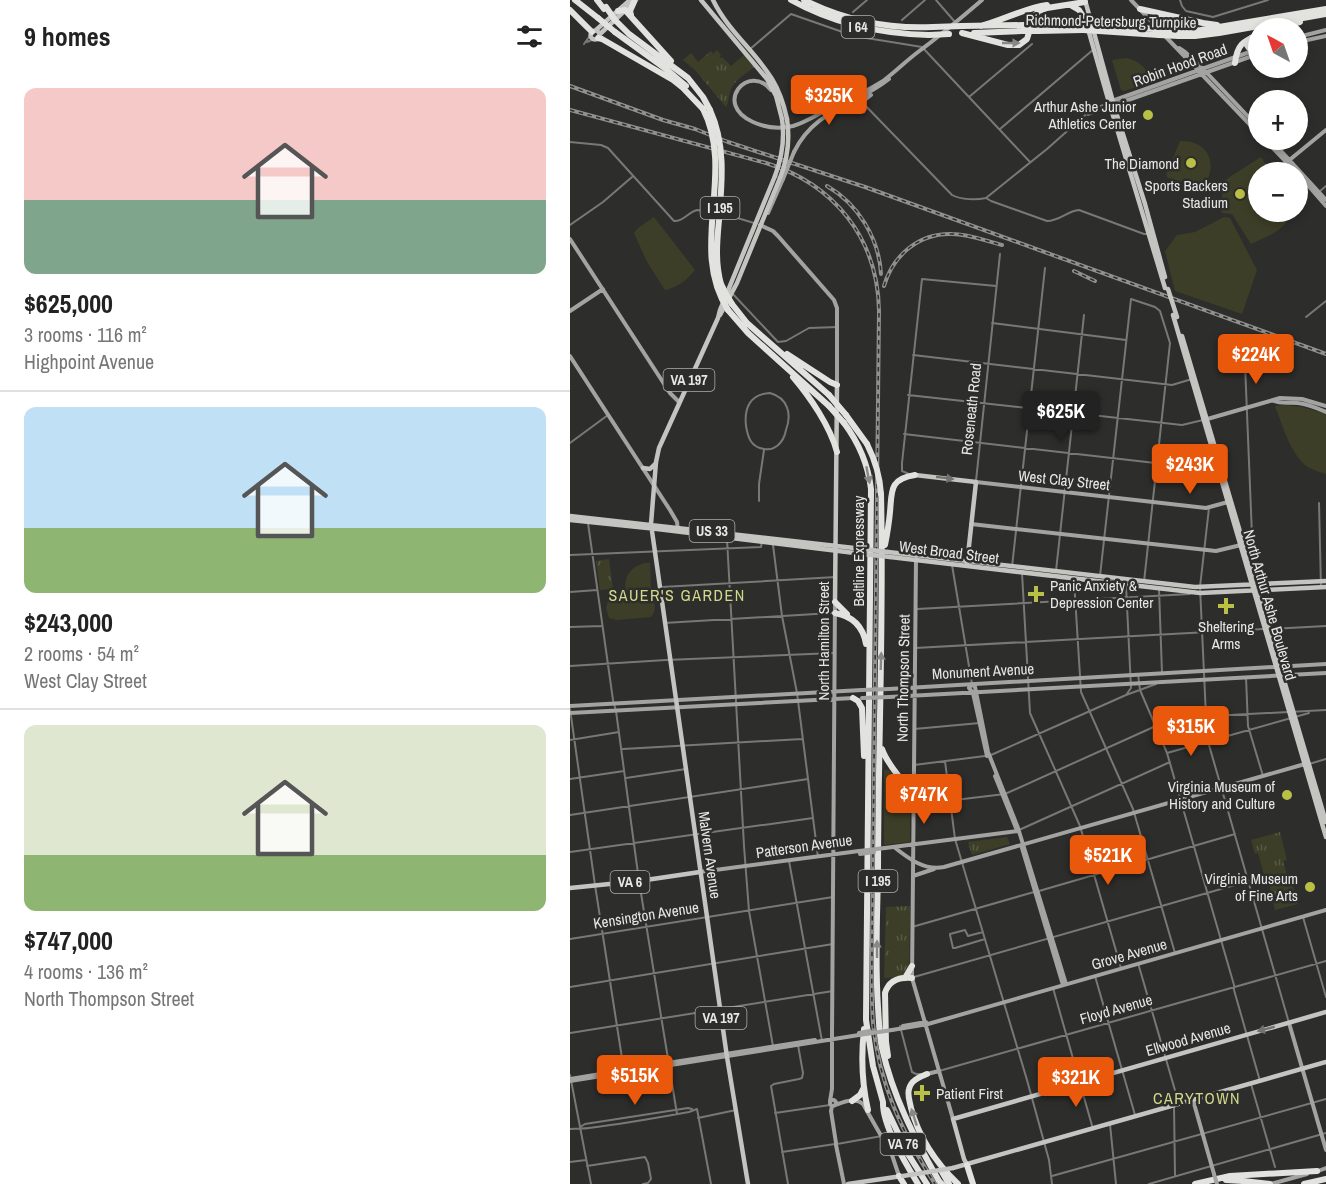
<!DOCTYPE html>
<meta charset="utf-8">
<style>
:root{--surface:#fff;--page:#f6f6f6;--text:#222;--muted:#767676;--line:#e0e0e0;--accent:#ea580c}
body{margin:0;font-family:"Archivo Narrow",sans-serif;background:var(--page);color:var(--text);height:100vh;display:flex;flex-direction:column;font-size:22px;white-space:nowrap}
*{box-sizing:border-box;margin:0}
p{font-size:20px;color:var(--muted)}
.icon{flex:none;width:33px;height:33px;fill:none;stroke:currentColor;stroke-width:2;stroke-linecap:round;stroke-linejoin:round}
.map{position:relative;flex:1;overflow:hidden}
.panel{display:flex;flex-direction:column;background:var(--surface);width:570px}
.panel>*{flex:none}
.needle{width:39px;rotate:320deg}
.tools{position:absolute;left:678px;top:18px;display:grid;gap:12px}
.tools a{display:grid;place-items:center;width:60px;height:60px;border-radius:50%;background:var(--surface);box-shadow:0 3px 9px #0003;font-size:30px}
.price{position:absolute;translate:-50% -51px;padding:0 14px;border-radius:6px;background:var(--accent);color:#fff;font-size:20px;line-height:39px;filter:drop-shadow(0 2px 3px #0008)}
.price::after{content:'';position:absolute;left:50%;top:36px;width:18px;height:14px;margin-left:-9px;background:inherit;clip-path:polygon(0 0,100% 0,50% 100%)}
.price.selected{background:#222;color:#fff}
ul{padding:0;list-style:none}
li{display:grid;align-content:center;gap:12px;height:318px;padding:0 24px}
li+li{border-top:2px solid var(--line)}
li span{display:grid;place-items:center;height:186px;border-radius:12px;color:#555}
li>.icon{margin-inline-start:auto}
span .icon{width:108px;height:108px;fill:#fffc;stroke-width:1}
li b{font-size:26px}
h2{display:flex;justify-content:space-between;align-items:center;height:72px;padding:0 24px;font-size:26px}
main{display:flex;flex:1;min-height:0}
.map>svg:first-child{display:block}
.grass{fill:#3d3e27}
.park{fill:url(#park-tufts)}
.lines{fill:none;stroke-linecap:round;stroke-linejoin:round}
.street{stroke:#787977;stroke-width:2}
.secondary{stroke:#a3a3a1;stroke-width:4}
.primary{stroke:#c4c4c1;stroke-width:4.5}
.highway{stroke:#e2e2df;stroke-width:6}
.rail-casing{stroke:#90908e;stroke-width:4}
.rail{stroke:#2d2e2b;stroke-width:1.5;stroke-dasharray:4.5;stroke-linecap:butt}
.secondary-bridge{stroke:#a3a3a1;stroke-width:4}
.primary-bridge{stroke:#c4c4c1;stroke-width:4.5}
.highway-bridge{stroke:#e2e2df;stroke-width:6}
.oneway{fill:#888885}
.oneway2{fill:#71726e}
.poi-dot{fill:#bac045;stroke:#2d2e2b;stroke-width:2}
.labels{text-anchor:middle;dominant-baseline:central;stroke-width:5;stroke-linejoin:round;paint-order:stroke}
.shield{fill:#2d2e2b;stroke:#afb0ae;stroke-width:1.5}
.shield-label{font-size:14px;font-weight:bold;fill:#e7e7e6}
.street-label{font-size:15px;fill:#e7e7e6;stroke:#2d2e2b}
.poi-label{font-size:15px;fill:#e7e7e6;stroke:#2d2e2b;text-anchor:end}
.neighbourhood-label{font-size:16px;letter-spacing:1.5px;fill:#d3d98b;stroke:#2d2e2b}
</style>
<main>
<section class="panel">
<h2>9 homes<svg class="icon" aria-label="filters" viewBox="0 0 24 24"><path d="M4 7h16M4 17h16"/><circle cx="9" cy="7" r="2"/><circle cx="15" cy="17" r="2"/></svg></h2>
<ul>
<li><span style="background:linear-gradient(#f6c9c9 60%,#7fa58c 0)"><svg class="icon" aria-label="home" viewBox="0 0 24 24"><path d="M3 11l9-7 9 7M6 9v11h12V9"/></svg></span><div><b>$625,000</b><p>3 rooms · 116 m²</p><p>Highpoint Avenue</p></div></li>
<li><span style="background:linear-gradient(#bfe0f5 65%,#8fb573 0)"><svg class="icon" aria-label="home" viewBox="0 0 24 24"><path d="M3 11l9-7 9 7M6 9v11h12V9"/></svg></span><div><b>$243,000</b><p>2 rooms · 54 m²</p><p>West Clay Street</p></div></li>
<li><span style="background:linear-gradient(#dfe7d0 70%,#8fb573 0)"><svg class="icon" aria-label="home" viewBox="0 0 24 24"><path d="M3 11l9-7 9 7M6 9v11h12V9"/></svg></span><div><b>$747,000</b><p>4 rooms · 136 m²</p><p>North Thompson Street</p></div></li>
</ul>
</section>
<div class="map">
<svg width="756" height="1184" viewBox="0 0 756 1184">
<defs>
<pattern id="park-tufts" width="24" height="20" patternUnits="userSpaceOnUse" patternTransform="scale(1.5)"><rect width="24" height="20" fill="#3d3e27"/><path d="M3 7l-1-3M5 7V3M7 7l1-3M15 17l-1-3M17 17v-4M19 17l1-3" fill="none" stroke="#595a46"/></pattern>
</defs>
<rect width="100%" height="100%" fill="#2d2e2b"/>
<path class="grass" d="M556 58C571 61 577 69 582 82L554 91 551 90 542 60Z
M610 141C639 140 649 165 633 187L598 178 596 175Z
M691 157 700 171 688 172V212H717L720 216C713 232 695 237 681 244L662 214 652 213 650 208 655 180Z
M84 217 125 270C117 280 108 287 95 290L77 262 64 233 68 228Z
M654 217 660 218 687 270 672 314 605 291 595 251 607 235 625 232Z
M714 405 732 407 756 414V474C750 472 743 470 738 467 721 456 712 424 705 406Z
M75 563H80L81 588 56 591C53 577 60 567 75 563Z
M78 595C86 599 87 610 81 617L46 620 39 618 36 608 39 597 44 596Z
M314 770H319L334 787 340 802V842L314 845Z"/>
<path class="park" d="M147 50 151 55 149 57 153 58 161 66 174 55 184 67C176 74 162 81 160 93 158 98 159 102 156 107L125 70 113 60 121 53 128 62 141 51 143 54Z
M39 559 43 589 30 590 26 561Z
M710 832 717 860 713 861 718 879H721L728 904 705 910 699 882H696L688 853 685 854 681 840Z
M437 837 440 844 402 855 398 842Z
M340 906 339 968 332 977 314 978 316 907Z"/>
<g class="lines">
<path class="street" d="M366 0 385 22
M610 0 612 6 616 11 643 17 698 0
M283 12 297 0
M332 20 355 0
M17 42 24 39
M14 44 21 34
M179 50 221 14 284 36 352 47 460 162
M399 97 462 44
M288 98 382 195C391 200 407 200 416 198L477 149 522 109 539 103
M518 115 540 106
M430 129 524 49
M0 142 31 145 38 148 104 221C113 222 118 212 127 210L154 214 184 223
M749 192 756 186
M416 198 421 201 477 221C490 221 497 211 509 210L574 234H579
M0 225 33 202 62 177
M161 292 208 342 216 341 239 328 268 327
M736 317 756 301
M422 323 556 340
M343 355 602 385 622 379
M675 364 683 560 681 567
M200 393C218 398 222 414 216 430 215 436 212 442 207 446 203 449 199 450 194 449 181 447 178 438 176 426 174 408 180 394 200 393Z
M338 395 612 425 633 420
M334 434 620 467H627L644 462
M0 443 38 415
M339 474 332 471V463L352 279 426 286
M406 481 430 254
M189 501V484L194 450
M749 503 751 587
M639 508 630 587 637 738 719 1023
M18 523 43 700 46 711 69 881 107 1114
M157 539 174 846 179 911 203 1046
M203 545 212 616 227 693 248 857
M0 555 191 547 192 541
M382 565 402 684
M442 567 475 268
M486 571 514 315
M452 573 460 713 510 826 551 968
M530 576 561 299 585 307 590 311 600 343 574 582
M504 580 511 692 563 809 605 953
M556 585 561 688 556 695
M92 587 266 577
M589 589 592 673
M0 592 27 590
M347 609 620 594
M94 623 262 613
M0 627 32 626
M699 629 756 626
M345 648 693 629
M0 666 96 660 264 653
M568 674 570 690 597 753 664 985V990L690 1081
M676 677 678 726 693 776
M0 709 25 885 54 1071
M344 729 410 723
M0 740 49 732
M53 749 232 739
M597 753 739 713
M421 755 556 695 586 684
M375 761 385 839 457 1080 479 1160 482 1184
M739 764 756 759
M344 765 415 756
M56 778 116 769
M0 779 54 771
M343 805 435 794 588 725 622 717 756 710
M0 815 238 779
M449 830 600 762
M0 852 243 818
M219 861 252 1041
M469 891 665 834
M733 917 756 997
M342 927 464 892
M413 932 398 936 395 930 380 934V935L383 948H385L415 939
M0 939 263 897
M568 963 609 1104
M525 976 565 1115
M344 977 679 881
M0 987 263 944
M483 988 523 1129
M330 1026 342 1072 346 1074H351
M0 1033 263 991
M369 1071 756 961
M0 1075 21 1184
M681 1084 705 1167
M604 1106 605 1175
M205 1113 260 1105
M128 1118 166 1110
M540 1124 546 1184
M10 1127 15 1124 118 1108 122 1109
M0 1129C7 1128 13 1129 19 1128 52 1124 86 1118 119 1112L127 1109 141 1184
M267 1144 312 1136
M212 1152 265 1144
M0 1162 16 1160
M17 1166 75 1157 78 1163 81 1179 78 1183 73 1184
M482 1176 756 1099
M218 1184 201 1086 204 1084 229 1079 232 1078 233 1073 228 1045
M579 1184 756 1133"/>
<path class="secondary" d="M561 0 586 26
M595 36 688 133
M728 37 756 30
M728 42 756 36
M609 48 615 52 636 72 688 127
M201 90C179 62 142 104 183 122 196 128 210 129 223 126 236 122 248 114 260 108 278 100 296 92 313 81 325 72 336 61 348 52 370 36 391 18 412 0
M542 101 688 49
M292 102 301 95
M544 105 688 54
M695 140 726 172
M701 140 756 200
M224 152C245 109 285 106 319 79
M717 162 756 130
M728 174 756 206
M198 213 213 179
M190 225 203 231 208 236 264 300 267 308V385
M0 239 100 393 109 402
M0 311 33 289
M0 356 100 510 107 522 108 531
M704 401C711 404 720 402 728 403 738 404 747 408 756 412
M634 420 710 398 732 399 756 406
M406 482 636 508 658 502
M401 524 646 551 671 545
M346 559 342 978 383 1119
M402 684 405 687 418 752 448 828 496 984
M402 684 399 688 403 693 417 756
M319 689 756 664
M319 697 756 673
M0 706 292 690
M0 713 284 698
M425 776 446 828 448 830
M453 845 452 848 493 985
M324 847C339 859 355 871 374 867L735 764
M315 848 448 831
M130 872 289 851
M343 876 364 869
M719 1023 756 1150
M333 1026 356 1022
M322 1030 358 1024 756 910
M104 1062 245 1040
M357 1074 369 1071
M0 1079 91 1064
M0 1081 289 1035
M260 1103a3 3 0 1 1 6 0a3 3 0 1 1-6 0Z
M623 1100 644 1174
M260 1101 262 1089V1035L265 602
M265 1105C274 1102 285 1097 293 1104L322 1155 329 1176
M262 1106 261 1111 266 1143
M266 1145 274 1184
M748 1171 756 1168
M701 1184 737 1174"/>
<path class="primary" d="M131 0 197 79 206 96 212 119
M143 0C158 31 185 51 202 79 210 92 214 105 217 119
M515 0 545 109 575 204 595 277
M518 29 538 99 595 288
M26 30 60 0
M20.5 35a4.5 4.5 0 1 1 9 0a4.5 4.5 0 1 1-9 0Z
M30 34 66 0
M150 315 167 283 210 178
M603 315 756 837
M612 336 756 822
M73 468 80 469 86 463
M345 475 406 482 397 564
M0 516 293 549
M0 520 87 529 293 554
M318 552 625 587 756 581
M320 557 630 593 756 587
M265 602 267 385
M0 888 69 881 130 872
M397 1165 394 1159 383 1119 756 1012
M383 1168 756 1062
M178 1184 157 1057 81 524 86 462 89 448 148 318 150 310 205 176
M278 1184 332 1176"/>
<path class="highway" d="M5 0 28 18
M27 0 34 9
M221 0C264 24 310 34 359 35
M234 0C274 20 319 29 363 27
M502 6 509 10 516 21
M570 9 633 23 647 25
M0 10 22 32
M48 11 55 10 101 61
M61 15 60 11 64 2
M45 20 59 34 118 78 133 97 140 110
M469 25H510
M585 25 588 19 595 16
M392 26 454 25
M411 26C433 20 455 8 477 5
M528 26 574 28
M708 28 730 22
M467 31 513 30
M529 31 589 35
M603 31 631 30 756 9
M45 32 96 69 116 86
M392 33 438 45H449L457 39 464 16 469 11 477 8 515 2
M404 33 452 31
M609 36H625L649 33 756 14
M28 38 32 39 103 80 113 88 133 109
M681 38 677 45 679 48 684 51
M665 63C667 45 673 41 688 35
M162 304 177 323 259 395
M158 310 178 333 259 406
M217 354 260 382 267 385
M223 377C240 397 260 426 267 452
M276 415 297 444
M274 423C289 443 298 464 301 489L296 1020 303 1066 313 1102C312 1125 336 1164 348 1184
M311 494C314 621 308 748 308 875 307 919 305 963 308 1007 309 1021 309 1034 312 1048 323 1097 344 1137 369 1181L372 1184
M315 545C317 535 319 523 320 512 322 491 319 479 345 475
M265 602 277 614
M265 613C282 616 293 626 296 644
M283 698 288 701 292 708 294 756
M312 749C319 770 340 783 343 805
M335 978 342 966
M294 1029C291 1056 292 1084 298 1110
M318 1056 316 1042 315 993C319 980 330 977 342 978
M357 1074C350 1077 341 1080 339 1089 337 1095 340 1102 341 1108 349 1138 365 1162 388 1184
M282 1101 290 1095 293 1089
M317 1110 338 1154 357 1184
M397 1165 403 1184
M372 1172 379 1184
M329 1176 334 1184
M656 1180 673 1181 700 1184
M625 1184 660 1176 747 1171
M734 1184 756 1179"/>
<defs>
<path id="rail" d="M0 86 93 120 125 129 158 142 295 187 756 354
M0 110 196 163C264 184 308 238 309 311L302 945C302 970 301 997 303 1023 309 1085 332 1132 365 1184
M257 186C288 204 309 238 311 274
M504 271 525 281
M314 286C323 255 349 233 382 234 399 234 416 241 432 245"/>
</defs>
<use href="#rail" class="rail-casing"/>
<use href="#rail" class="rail"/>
<path class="secondary-bridge" d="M213 179 224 152
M292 690 319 689
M292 698 319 697
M289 851 315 848
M290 854 304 852
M289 1033 300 1031
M289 1035 322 1030
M644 1174 647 1184"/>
<path class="primary-bridge" d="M205 176C212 157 215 139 212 119
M210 178C218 158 220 139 217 119
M598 289 607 317
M293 549 318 552
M293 554 320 557
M333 1176 383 1168"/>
<path class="highway-bridge" d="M36 7 45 20
M28 18 45 32
M454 25H469
M510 25 528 26
M363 27 392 26
M574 28 603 31
M513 30 529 31
M452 31H467
M359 35 379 34
M589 35 609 36
M133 109C166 174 118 248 158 310
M140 110C156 145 152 182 149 220 147 241 145 263 151 284 154 291 158 298 162 304
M259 395 276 415
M259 406 274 423
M297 444C305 460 310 476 311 494"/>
</g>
<defs><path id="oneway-solid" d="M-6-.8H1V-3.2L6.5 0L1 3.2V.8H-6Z" transform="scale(1.5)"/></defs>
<g class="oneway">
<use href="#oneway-solid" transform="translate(441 43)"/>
<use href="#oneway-solid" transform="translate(298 475) rotate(79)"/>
<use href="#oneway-solid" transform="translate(311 661) rotate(-88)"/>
<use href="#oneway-solid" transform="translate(307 949) rotate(-90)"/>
<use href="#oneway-solid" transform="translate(344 1117) rotate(-108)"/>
</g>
<g class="oneway2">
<use href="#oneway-solid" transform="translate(375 478) rotate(7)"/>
<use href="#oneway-solid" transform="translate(696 1029) rotate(165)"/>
</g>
<g class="poi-dot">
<circle cx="578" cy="115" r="6"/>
<circle cx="621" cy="163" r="6"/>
<circle cx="670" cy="194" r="6"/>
<path d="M463 585h6v6h6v6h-6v6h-6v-6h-6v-6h6z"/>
<path d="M653 597h6v6h6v6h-6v6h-6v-6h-6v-6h6z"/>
<circle cx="717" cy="795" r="6"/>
<circle cx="740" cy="887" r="6"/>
<path d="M349 1084h6v6h6v6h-6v6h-6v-6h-6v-6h6z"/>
</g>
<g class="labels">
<g class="shield">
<rect x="271.5" y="16" width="33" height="22" rx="4.5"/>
<rect x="130.5" y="197" width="39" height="22" rx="4.5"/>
<rect x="93.5" y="369" width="51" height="22" rx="4.5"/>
<rect x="119.5" y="520" width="45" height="22" rx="4.5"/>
<rect x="288.5" y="870" width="39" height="22" rx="4.5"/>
<rect x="40.5" y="871" width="39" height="22" rx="4.5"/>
<rect x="125.5" y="1007" width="51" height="22" rx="4.5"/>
<rect x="310.5" y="1133" width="45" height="22" rx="4.5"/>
</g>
<g class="shield-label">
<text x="288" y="27">I 64</text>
<text x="150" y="208">I 195</text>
<text x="119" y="380">VA 197</text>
<text x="142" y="531">US 33</text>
<text x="308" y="881">I 195</text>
<text x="60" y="882">VA 6</text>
<text x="151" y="1018">VA 197</text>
<text x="333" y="1144">VA 76</text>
</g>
<g class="street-label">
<text transform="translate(541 21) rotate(1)">Richmond-Petersburg Turnpike</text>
<text transform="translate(610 65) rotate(-20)">Robin Hood Road</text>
<text transform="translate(401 409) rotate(-84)">Roseneath Road</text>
<text transform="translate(494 480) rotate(6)">West Clay Street</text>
<text transform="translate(288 551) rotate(-90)">Beltline Expressway</text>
<text transform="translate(379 552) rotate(7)">West Broad Street</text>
<text transform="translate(700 605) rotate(74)">North Arthur Ashe Boulevard</text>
<text transform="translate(253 641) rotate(-90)">North Hamilton Street</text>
<text transform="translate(413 671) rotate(-3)">Monument Avenue</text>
<text transform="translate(333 678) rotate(-89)">North Thompson Street</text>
<text transform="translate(234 846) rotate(-8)">Patterson Avenue</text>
<text transform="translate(140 855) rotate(82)">Malvern Avenue</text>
<text transform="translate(76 915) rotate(-9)">Kensington Avenue</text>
<text transform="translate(559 954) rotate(-16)">Grove Avenue</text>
<text transform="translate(546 1009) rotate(-16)">Floyd Avenue</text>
<text transform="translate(618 1039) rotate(-16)">Ellwood Avenue</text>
</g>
<g class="poi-label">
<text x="566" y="106">Arthur Ashe Junior<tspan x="566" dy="17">Athletics Center</tspan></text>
<text x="609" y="163">The Diamond</text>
<text x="658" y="185">Sports Backers<tspan x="658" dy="17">Stadium</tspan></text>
<text x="480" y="585" text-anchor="start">Panic Anxiety &amp;<tspan x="480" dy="17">Depression Center</tspan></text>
<text x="656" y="626" text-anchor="middle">Sheltering<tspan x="656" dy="17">Arms</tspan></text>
<text x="705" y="786">Virginia Museum of<tspan x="705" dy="17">History and Culture</tspan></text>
<text x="728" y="878">Virginia Museum<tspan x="728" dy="17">of Fine Arts</tspan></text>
<text x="366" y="1093" text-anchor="start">Patient First</text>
</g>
<g class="neighbourhood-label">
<text x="107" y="595">SAUER'S GARDEN</text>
<text x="627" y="1098">CARYTOWN</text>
</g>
</g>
</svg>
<div class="tools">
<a><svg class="needle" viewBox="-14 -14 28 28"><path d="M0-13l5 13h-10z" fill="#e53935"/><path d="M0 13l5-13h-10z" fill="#767676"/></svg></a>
<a>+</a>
<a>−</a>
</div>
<b class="price" style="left:259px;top:126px">$325K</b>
<b class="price" style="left:686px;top:385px">$224K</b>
<b class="price selected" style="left:491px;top:442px">$625K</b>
<b class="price" style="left:620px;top:495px">$243K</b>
<b class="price" style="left:621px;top:757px">$315K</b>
<b class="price" style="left:354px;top:825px">$747K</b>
<b class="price" style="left:538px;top:886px">$521K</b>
<b class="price" style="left:65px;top:1106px">$515K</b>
<b class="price" style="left:506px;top:1108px">$321K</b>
</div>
</main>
